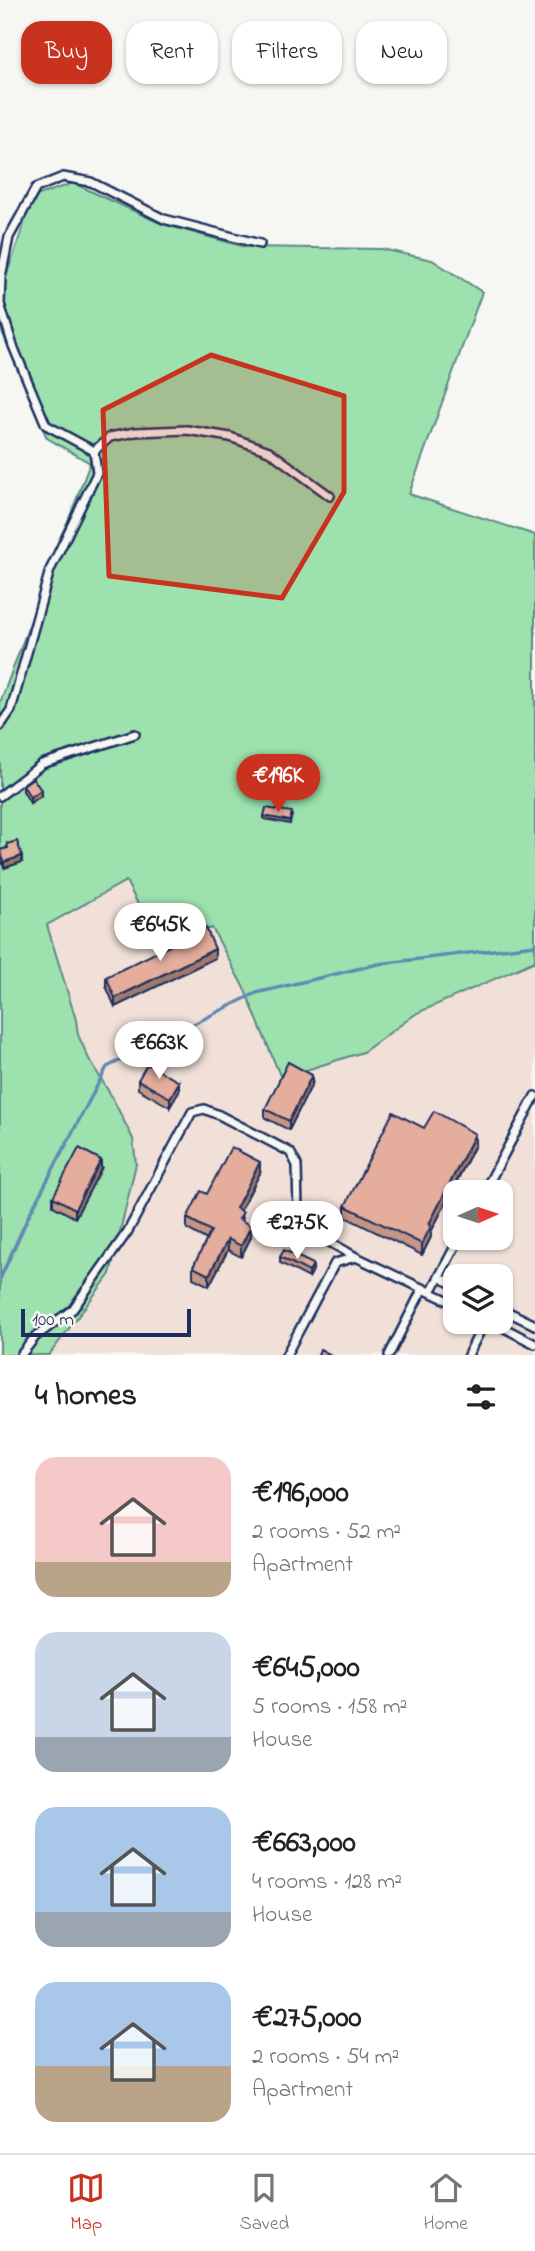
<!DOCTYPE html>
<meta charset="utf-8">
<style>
:root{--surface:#fff;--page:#f6f6f6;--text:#222;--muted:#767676;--line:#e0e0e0;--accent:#c8321e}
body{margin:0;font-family:"Indie Flower",sans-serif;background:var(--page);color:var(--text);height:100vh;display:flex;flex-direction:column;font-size:26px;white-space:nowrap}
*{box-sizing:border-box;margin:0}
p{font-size:23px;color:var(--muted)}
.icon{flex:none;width:38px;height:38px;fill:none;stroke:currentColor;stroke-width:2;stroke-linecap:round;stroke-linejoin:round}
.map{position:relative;height:1355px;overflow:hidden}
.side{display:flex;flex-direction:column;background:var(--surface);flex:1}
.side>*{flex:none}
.guide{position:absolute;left:21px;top:21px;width:494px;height:63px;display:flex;gap:14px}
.needle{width:46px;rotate:87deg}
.controls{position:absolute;left:443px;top:1180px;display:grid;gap:14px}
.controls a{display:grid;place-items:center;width:70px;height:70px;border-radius:14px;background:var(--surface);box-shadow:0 2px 5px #0004;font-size:35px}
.scale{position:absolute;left:21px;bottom:18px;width:170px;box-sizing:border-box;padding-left:7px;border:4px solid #1b2f5e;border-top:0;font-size:19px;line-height:24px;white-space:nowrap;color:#1b2f5e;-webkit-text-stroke:5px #f6f6f2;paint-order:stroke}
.price{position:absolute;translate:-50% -60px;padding:0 16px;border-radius:24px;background:#fff;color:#222;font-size:23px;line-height:46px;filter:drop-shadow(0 2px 4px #0008)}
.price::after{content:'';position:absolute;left:50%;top:42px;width:21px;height:16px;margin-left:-10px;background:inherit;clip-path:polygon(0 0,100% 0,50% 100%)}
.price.active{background:var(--accent);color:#fff}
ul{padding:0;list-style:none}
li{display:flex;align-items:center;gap:21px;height:175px;padding:0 35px}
li span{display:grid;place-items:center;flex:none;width:196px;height:140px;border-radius:21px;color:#555}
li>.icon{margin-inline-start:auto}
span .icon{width:84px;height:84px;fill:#fffc;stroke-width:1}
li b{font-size:30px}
h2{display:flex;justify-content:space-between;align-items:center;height:84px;padding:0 35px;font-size:30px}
.tag{padding:0 24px;border-radius:21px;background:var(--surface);box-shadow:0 2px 5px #0004;font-size:24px;line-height:63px}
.tag.active{background:var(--accent);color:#fff}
.dock{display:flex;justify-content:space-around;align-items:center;height:98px;border-top:2px solid var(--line);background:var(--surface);font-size:19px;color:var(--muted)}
.dock a{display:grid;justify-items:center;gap:4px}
.dock .active{color:var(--accent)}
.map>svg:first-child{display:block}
.built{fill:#f1e0d8;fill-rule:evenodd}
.green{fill:#9de2ae;stroke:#5c8886;stroke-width:2}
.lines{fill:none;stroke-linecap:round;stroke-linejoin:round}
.stream{stroke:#618ab4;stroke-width:3.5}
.service-casing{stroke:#1b2f5e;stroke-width:12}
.service{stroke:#f6f6f2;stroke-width:7}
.wall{fill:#c59586;stroke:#1b2f5e;stroke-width:2}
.shaded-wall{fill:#a0796d;stroke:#1b2f5e;stroke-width:2}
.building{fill:#e5ad9c;stroke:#1b2f5e;stroke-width:2}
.marked{fill:#c8321e;fill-opacity:0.2;stroke:#c8321e;stroke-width:5;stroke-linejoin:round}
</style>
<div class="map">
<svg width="535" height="1355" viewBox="0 0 535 1355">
<rect width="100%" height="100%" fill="#f6f6f2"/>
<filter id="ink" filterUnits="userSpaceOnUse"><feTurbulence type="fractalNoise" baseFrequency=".0143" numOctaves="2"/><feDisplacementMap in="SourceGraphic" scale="14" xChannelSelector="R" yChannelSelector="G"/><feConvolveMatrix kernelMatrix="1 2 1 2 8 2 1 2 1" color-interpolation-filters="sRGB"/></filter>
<g filter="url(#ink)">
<path class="built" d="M126 881 212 928 245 990 363 1052 417 1013 535 961V1355H49L63 1335 112 1097 89 1059 78 1035 76 1020 46 925ZM455 1192H500V1237H455ZM455 1276H500V1321H455Z"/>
<path class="green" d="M73 183 162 224 245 247 382 249 432 260 482 292 409 494 535 535V961L417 1013 363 1052 281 1078 245 990 212 928 159 945 126 881 47 925 76 1020 78 1035 89 1059 112 1097 133 1139 136 1164 110 1274 49 1355H0V703L90 463 47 438 1 329 3 286 33 197Z"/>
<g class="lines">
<path class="stream" d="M0 1279 29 1215 107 1067 256 993 378 964 535 945"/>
<defs>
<path id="service" d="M94 451 110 437 135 432 187 430 230 437 269 451 330 496
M0 726 11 710 50 570 97 473 94 451 46 425 13 346 0 304 1 277 9 237 36 188 63 177 91 182 164 219 260 244
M0 796 42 764 135 734
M484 1192 535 1096
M439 1277 455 1285
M431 1292 460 1237
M500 1308 535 1325
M491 1321 535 1344
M21 1355 35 1337 73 1309 128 1231 192 1112 204 1109 219 1115 290 1152 297 1165 298 1213 303 1227 356 1257
M286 1355 335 1263 356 1257 455 1304
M389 1355 423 1288
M468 1355 485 1321"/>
</defs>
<use href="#service" class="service-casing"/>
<use href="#service" class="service"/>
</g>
<path class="wall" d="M23 785 41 796 30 803 23 791Z
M292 815 290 824 264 819V816Z
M7 844 22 862 4 868 0 857V850L7 848Z
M215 958 115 1007 106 986V977Z
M138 1080 179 1091 170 1107 138 1089Z
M312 1084 289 1130 265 1118V1109Z
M424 1128 475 1145 431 1232V1237L422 1255 345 1217V1206Z
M101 1169 75 1218 53 1206V1197Z
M260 1173 240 1211 243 1222 251 1237 241 1257 228 1250 209 1286 193 1278V1267L207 1240 187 1229V1218L207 1194Z
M280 1257 313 1270 309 1278 280 1263Z"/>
<path class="shaded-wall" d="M41 790V796L30 803V797Z
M22 856V862L4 868V862Z
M215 949V958L115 1007V998Z
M312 1075V1084L289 1130V1121Z
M179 1082V1091L170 1107V1098Z
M475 1134V1145L431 1232V1237L422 1255V1244L429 1224Z
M101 1160V1169L75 1218V1209Z
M260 1162V1173L236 1219V1208Z
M251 1226V1237L241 1257V1246Z
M228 1239V1250L209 1286V1275Z
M313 1264V1270L309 1278V1272Z"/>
<path class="building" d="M33 778 41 790 30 797 23 785Z
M266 808 292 812 290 821 264 816Z
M17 841 22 856 4 862 0 850 8 848 7 844Z
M206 928 215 949 115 998 106 977Z
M288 1062 312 1075 289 1121 265 1109Z
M147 1064 179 1082 170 1098 138 1080Z
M434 1111 475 1134 429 1224 431 1226 422 1244 345 1206 393 1112 424 1128Z
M231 1147 260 1162 236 1208 243 1212 239 1219 251 1226 241 1246 228 1239 209 1275 193 1267 211 1231 187 1218 201 1191 207 1194Z
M79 1148 101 1160 75 1209 53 1197Z
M284 1250 313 1264 309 1272 280 1257Z
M320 1349 331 1355H318Z"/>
</g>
<path class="marked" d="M211 355 344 396V492L282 598 109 576 103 410Z"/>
</svg>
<div class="controls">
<a><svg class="needle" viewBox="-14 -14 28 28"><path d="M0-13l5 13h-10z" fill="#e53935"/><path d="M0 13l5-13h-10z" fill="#767676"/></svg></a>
<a><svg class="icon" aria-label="layers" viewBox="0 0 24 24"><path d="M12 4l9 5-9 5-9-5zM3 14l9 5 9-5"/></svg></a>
</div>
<div class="scale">100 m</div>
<b class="price active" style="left:278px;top:814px">€196K</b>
<b class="price" style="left:160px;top:963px">€645K</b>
<b class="price" style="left:159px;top:1081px">€663K</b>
<b class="price" style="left:297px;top:1261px">€275K</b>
<div class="guide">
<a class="tag active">Buy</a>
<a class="tag">Rent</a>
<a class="tag">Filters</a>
<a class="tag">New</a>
</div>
</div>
<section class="side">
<h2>4 homes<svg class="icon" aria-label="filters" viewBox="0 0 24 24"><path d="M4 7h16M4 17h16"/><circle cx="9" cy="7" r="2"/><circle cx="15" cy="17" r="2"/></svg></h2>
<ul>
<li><span style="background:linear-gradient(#f6c9c9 75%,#b9a48a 0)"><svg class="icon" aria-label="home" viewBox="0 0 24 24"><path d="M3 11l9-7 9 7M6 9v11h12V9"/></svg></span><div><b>€196,000</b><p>2 rooms · 52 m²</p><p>Apartment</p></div></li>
<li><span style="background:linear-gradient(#c9d6e8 75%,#9aa5b1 0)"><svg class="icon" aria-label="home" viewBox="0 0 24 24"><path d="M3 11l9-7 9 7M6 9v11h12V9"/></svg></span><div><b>€645,000</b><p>5 rooms · 158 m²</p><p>House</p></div></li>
<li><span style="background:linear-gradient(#a9c7e8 75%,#9aa5b1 0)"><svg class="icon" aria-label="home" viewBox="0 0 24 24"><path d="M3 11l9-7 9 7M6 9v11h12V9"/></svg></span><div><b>€663,000</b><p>4 rooms · 128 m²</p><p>House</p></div></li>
<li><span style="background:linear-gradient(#a9c7e8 60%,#b9a48a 0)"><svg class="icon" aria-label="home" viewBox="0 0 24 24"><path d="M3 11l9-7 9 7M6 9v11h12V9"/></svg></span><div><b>€275,000</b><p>2 rooms · 54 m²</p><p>Apartment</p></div></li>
</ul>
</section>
<nav class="dock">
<a class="active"><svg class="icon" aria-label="map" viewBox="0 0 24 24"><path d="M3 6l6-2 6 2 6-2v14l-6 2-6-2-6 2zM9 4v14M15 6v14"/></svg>Map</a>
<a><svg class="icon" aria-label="saved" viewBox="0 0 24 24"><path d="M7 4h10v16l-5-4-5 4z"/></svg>Saved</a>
<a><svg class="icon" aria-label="home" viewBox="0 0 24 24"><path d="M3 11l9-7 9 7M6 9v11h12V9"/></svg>Home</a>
</nav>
